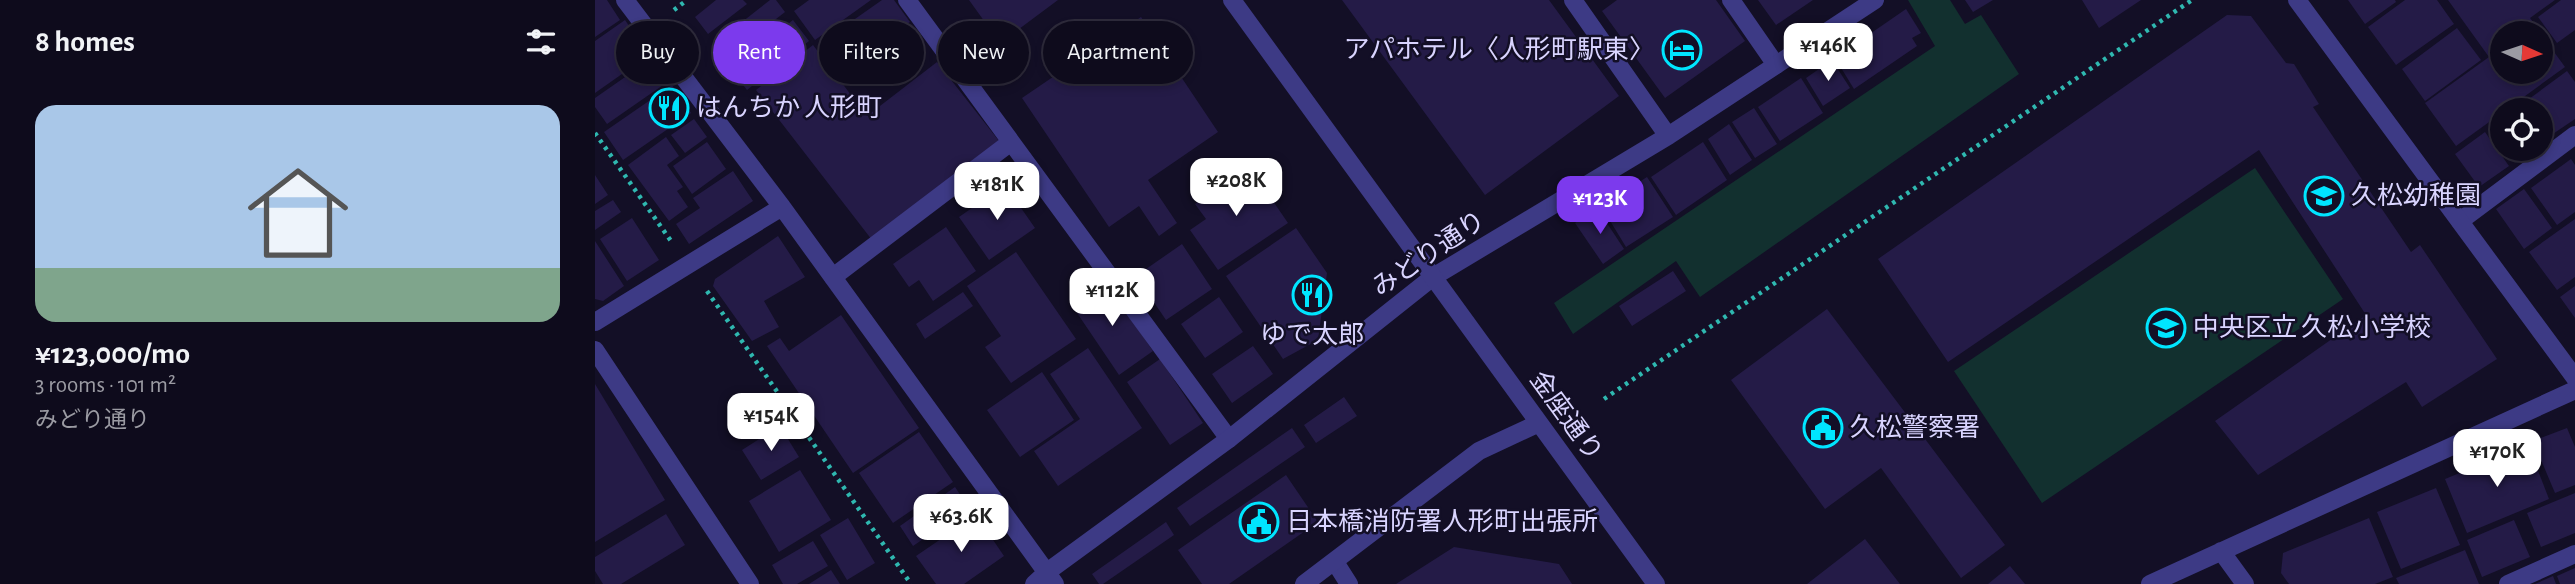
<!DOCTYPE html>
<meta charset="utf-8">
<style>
:root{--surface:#0e0b1c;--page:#1c1929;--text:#f1f3f6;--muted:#9b9ba3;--line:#2e2b3b;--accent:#7c3aed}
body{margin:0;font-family:"Alegreya Sans","Noto Sans JP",sans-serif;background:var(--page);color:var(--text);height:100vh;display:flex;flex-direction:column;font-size:26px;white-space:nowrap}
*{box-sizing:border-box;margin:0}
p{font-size:23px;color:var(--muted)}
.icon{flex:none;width:38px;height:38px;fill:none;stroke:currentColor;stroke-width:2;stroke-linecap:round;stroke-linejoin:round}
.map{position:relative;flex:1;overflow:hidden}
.panel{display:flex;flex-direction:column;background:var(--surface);width:595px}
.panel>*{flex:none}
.banner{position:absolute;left:21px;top:21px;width:665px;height:63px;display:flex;gap:14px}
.needle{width:46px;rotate:93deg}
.buttons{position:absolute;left:1895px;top:21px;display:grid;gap:14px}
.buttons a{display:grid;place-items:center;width:63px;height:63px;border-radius:50%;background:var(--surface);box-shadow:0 4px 10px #0003,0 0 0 2px var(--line);font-size:35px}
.price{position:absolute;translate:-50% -60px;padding:0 16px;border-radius:14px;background:#fff;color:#222;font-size:23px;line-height:46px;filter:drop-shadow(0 2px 4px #0008)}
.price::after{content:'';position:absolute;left:50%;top:42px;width:21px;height:16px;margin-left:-10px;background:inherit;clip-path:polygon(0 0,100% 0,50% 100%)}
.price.active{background:var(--accent);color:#fff}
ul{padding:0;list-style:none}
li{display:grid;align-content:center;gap:14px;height:371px;padding:0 35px}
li+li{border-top:2px solid var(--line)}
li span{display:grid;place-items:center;height:217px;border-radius:21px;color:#555}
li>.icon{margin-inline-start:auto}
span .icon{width:126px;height:126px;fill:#fffc;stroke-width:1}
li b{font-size:30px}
h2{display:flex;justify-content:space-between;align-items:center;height:84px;padding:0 35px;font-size:30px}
.tag{padding:0 24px;border-radius:32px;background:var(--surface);box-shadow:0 4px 10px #0003,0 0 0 2px var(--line);font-size:24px;line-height:63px}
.tag.active{background:var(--accent);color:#fff}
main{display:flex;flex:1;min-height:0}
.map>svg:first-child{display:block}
.green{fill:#12302f}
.building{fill:#241b47}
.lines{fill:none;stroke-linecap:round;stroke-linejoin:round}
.path{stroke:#2fb8b0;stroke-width:4.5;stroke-dasharray:3.5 5;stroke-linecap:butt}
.service{stroke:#3d3a85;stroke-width:18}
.minor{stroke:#3d3a85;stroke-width:18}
.tertiary{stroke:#3d3a85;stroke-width:18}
.labels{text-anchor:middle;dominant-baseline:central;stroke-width:5;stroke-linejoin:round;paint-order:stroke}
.poi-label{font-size:26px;fill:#d9d4ff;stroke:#130f26;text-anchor:start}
.street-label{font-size:26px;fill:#d9d4ff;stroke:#130f26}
</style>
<main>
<section class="panel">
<h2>8 homes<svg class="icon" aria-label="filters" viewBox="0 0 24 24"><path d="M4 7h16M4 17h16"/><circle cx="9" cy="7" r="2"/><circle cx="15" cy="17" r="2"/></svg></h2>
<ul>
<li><span style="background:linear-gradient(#a9c7e8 75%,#7fa58c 0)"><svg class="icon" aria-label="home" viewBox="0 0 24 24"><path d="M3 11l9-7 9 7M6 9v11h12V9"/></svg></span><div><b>¥123,000/mo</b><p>3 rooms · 101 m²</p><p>みどり通り</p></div></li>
</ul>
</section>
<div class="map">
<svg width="1980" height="584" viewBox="0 0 1980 584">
<rect width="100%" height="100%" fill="#130f26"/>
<path class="green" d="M1313 0H1355L1370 24 1386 15 1424 74 1105 297 1081 261 978 334 959 303 1340 46Z
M1660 168 1748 299 1447 503 1359 371Z"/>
<path class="building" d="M0 0H12L25 20 0 37Z
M121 0H148L152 4 113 34 100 17Z
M175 0H181L190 12 130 59 119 44Z
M214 0H276L220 40 199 11Z
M287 0H299L315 22 243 73 223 45Z
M374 0H463L405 43Z
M747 0H954L1024 96 890 195Z
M1022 0H1121L1150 41 1070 98 1007 11Z
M1163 0H1218L1181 25Z
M1370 0H1398L1378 12Z
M1487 0H1546L1504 28Z
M1753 0H1800L1801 2 1770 24Z
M1810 0H1842L1859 24 1801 65 1773 27Z
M1853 0H1960L1935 18 1946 33H1908V72H1946V34L1970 67 1861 146 1830 103 1894 57Z
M1966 0H1980V30L1962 43 1943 17Z
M1311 9 1326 33 1317 38 1322 46 1259 89 1240 58Z
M1632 15 1656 16 1691 63 1699 64 1724 104 1718 107 1816 252 1825 245 1902 359 1827 407 1811 382 1663 475 1620 421 1771 315 1664 150 1353 362 1283 259Z
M546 17 623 132 553 180 582 223 564 236 544 206 514 227 427 98Z
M30 20 54 55 0 93V41Z
M198 20 214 41 152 90 135 68Z
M1862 28 1886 60 1830 101 1807 69Z
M218 45 272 116 342 62 404 141 277 240 161 90Z
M56 59 71 83 12 124 0 107V98Z
M1237 60 1255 88 1228 106 1211 78Z
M1972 71 1980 82V119L1946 142V110H1919Z
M1206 78 1228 113 1185 141 1163 107Z
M77 85 96 113 28 160 9 132Z
M1159 108 1182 144 1160 158 1137 122Z
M1908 118V145L1895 127Z
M99 119 112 137 90 153 76 135Z
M1134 124 1157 160 1135 175 1113 139Z
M1890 132 1914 166 1884 187 1860 154Z
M71 137 84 156 72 165 88 187 82 191 93 207 74 221 33 165Z
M112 142 131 169 97 194 78 166Z
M1108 142 1132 180 1081 215 1056 177Z
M1910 149H1937L1919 161Z
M1976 159 1980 165V212L1962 225 1936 188Z
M654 166 693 223 623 270 595 230 611 219 600 204Z
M138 171 158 201 94 244 81 224 105 208 98 198Z
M0 175 13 195 0 204Z
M1052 177 1078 217 1031 247 1006 206Z
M410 185 440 228 394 260 364 217Z
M1929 189 1957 228 1929 249 1901 209Z
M18 200 26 212 0 230V211Z
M1002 208 1029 249 1008 264 980 223Z
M37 218 64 260 32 281 5 239Z
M1980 219V277L1962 290 1934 252Z
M351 227 381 271 338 301 324 280 314 287 298 264Z
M701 228 732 273 723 340 688 359 631 276Z
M183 236 210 277 169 301 184 327 157 341 118 286 120 279Z
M0 241 29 286 8 301 0 299Z
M587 244 617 289 571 320 541 276Z
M421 252 481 339 416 383 390 347 406 336 372 286Z
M1078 271 1091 291 1037 326 1024 306Z
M510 281 558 351 524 375 476 304Z
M1980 286V318L1965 297Z
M368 292 378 306 330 339 321 324Z
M624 297 648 332 610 358 586 324Z
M1232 309 1410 545 1366 578 1286 468 1230 509 1136 380Z
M246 315 324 428 258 473 172 346 185 338 194 351Z
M658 346 678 374 637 403 617 374Z
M493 348 547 428 463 486 439 451 485 419 455 374Z
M565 359 608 423 575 445 532 382Z
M447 372 479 420 425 457 392 410Z
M0 384 70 500 0 542Z
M749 397 762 416 721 443 709 425Z
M185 426 204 457 166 480 147 450Z
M697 428 710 447 595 526 582 508Z
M1972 428 1980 447V485L1960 493 1938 441Z
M324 432 358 482 298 523 264 473Z
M1933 445 1954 499 1872 533 1850 479Z
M205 470 236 520 184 552 154 501Z
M691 475 723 522 634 584H607L583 550Z
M360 487 374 508 318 546 305 526Z
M1841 488 1865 545 1806 569 1782 512Z
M1980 493V533L1946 547 1932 513Z
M71 514 90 545 26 584H8L0 571V557Z
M381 515 409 556 369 584H341L321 556Z
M253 518 280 563 252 580 225 535Z
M1774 518 1798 577 1780 584H1694L1686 573 1688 553Z
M1919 520 1935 557 1887 577 1872 540Z
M571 522 579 535 508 584H504L497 574Z
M1270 539 1305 584H1212Z
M218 541 233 566 202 584H188L177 565Z
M859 547 964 564 977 584H801Z
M1870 550 1884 584H1804L1801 578Z
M1415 566 1430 584H1393Z
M1980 568V584H1965L1962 576Z
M236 570 245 584H214Z
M1958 576 1961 584H1940Z"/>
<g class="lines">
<path class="path" d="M79 10 92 0
M0 133 76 241
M112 291 316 584
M1009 399 1597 0"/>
<path class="service" d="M312 0 634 439
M1136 0 1181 65
M1865 221 1980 135
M238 277 416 142
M1913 584 1980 554"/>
<path class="minor" d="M30 0 187 207 460 584
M978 0 1073 136
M1702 0 1980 378
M0 322 187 207
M0 350 155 584
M1626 551 1650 584
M740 562 754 584
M439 584 452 572 634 439 838 277 1073 136 1280 0
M1555 584 1980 390"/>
<path class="tertiary" d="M637 0 1061 584
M709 584 884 451 944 423"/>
</g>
<defs>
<symbol id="hotel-ring" viewBox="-11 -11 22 22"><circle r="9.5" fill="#130f26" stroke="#00e5ff" stroke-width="1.5"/><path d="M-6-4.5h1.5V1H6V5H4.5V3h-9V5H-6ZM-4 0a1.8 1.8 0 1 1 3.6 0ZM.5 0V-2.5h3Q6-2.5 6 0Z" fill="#00e5ff"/></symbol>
<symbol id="restaurant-ring" viewBox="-11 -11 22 22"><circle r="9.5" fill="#130f26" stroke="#00e5ff" stroke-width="1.5"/><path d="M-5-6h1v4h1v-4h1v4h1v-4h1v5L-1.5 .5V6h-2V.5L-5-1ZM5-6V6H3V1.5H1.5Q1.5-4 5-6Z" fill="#00e5ff"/></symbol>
<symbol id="school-ring" viewBox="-11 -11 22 22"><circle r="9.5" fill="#130f26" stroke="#00e5ff" stroke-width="1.5"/><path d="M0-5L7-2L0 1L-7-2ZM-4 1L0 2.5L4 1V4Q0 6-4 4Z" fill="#00e5ff"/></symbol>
<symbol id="civic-ring" viewBox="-11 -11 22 22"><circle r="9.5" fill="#130f26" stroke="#00e5ff" stroke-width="1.5"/><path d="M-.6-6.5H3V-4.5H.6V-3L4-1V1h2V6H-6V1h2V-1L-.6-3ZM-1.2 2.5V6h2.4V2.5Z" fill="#00e5ff"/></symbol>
</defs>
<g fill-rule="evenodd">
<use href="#hotel-ring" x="1065" y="28" width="44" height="44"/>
<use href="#restaurant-ring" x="52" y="86" width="44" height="44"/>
<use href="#school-ring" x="1707" y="174" width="44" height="44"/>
<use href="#restaurant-ring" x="695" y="273" width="44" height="44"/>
<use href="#school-ring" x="1549" y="306" width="44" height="44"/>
<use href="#civic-ring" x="1206" y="406" width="44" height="44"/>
<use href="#civic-ring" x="642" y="500" width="44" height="44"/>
</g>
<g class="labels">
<g class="poi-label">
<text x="1060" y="50" text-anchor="end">アパホテル〈人形町駅東〉</text>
<text x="101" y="108">はんちか 人形町</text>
<text x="1756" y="196">久松幼稚園</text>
<text x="1598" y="328">中央区立 久松小学校</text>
<text x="717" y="335" text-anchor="middle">ゆで太郎</text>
<text x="1255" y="428">久松警察署</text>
<text x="691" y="522">日本橋消防署人形町出張所</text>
</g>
<g class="street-label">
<text transform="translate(834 254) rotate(-34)">みどり通り</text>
<text transform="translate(971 416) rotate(54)">金座通り</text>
</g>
</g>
</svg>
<div class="buttons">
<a><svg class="needle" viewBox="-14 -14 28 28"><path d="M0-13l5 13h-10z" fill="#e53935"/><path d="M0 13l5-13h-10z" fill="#9b9ba3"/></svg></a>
<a><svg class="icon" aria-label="locate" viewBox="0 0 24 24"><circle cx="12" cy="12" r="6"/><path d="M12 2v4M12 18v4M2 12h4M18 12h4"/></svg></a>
</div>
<b class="price" style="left:1233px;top:83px">¥146K</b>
<b class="price" style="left:641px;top:218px">¥208K</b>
<b class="price" style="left:402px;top:222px">¥181K</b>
<b class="price active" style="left:1005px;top:236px">¥123K</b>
<b class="price" style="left:517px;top:328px">¥112K</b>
<b class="price" style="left:176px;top:453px">¥154K</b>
<b class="price" style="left:1902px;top:489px">¥170K</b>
<b class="price" style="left:366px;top:554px">¥63.6K</b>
<div class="banner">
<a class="tag">Buy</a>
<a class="tag active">Rent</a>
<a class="tag">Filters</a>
<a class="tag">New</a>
<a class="tag">Apartment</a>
</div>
</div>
</main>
